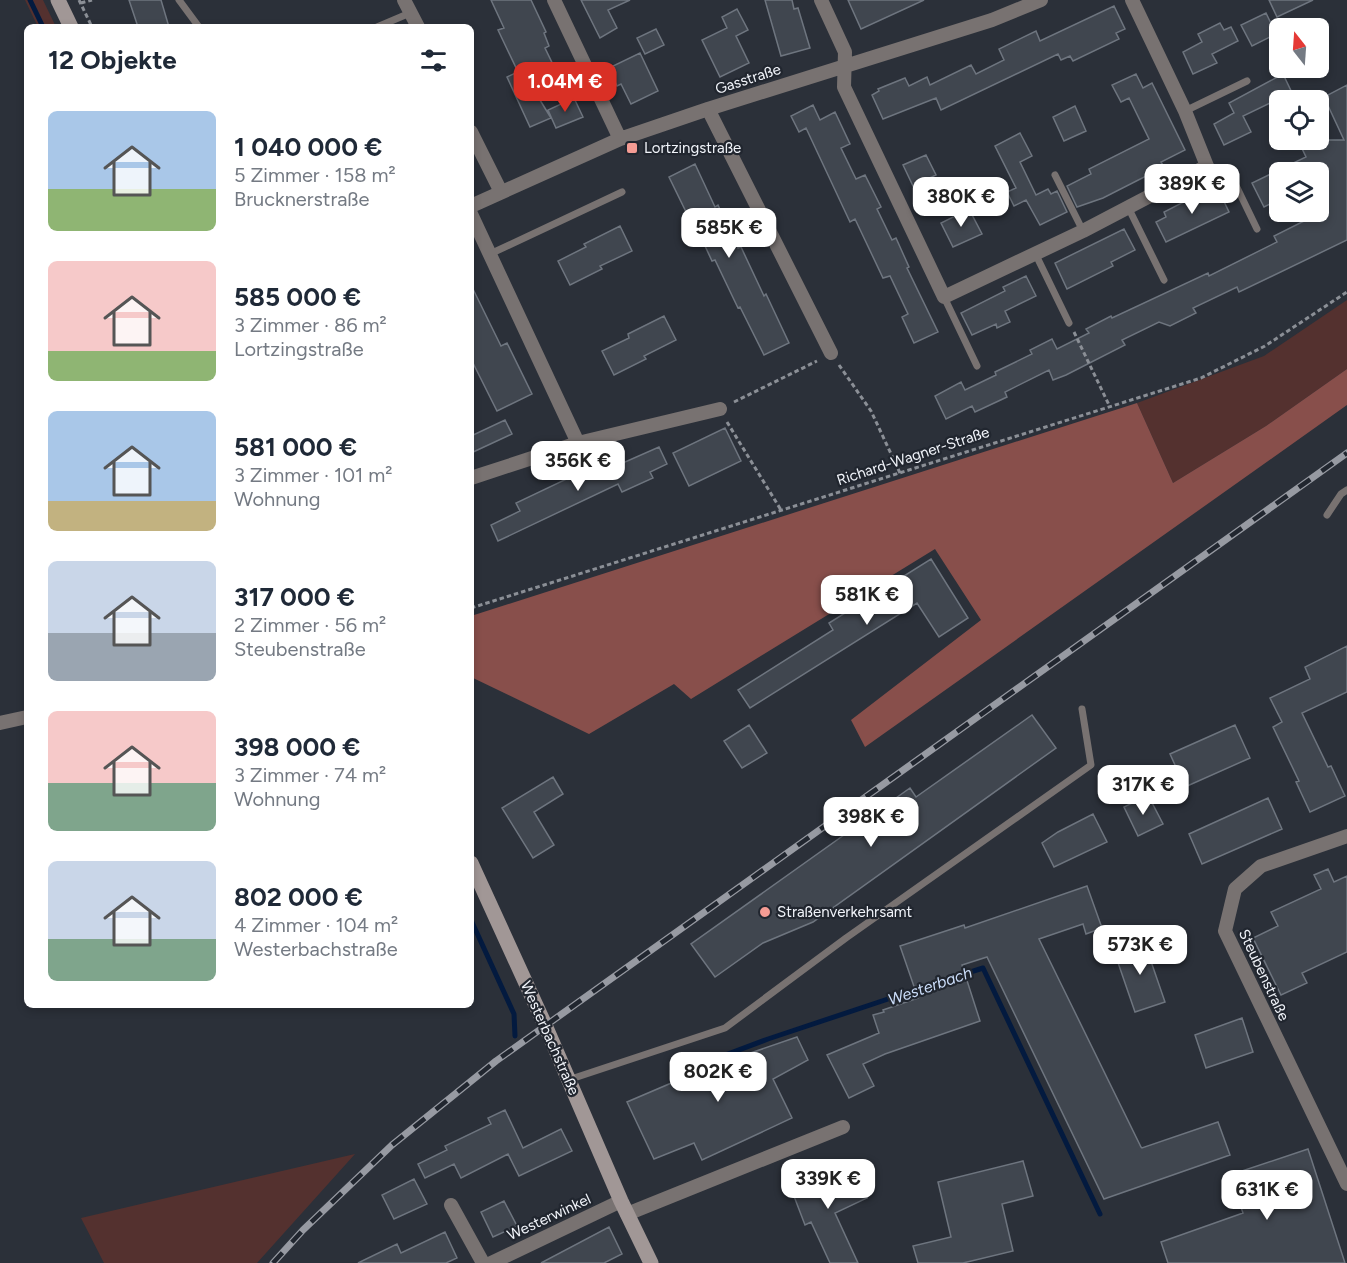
<!DOCTYPE html>
<html lang="de">
<meta charset="utf-8">
<style>
:root{--surface:#fff;--page:#f2f2f3;--text:#1f2937;--muted:#747a83;--accent:#d93025}
body{margin:0;font-family:Figtree,sans-serif;background:var(--page);color:var(--text);height:100vh;display:flex;flex-direction:column;font-size:22px;white-space:nowrap}
*{box-sizing:border-box;margin:0}
p{font-size:20px;color:var(--muted)}
.icon{flex:none;width:33px;height:33px;fill:none;stroke:currentColor;stroke-width:2;stroke-linecap:round;stroke-linejoin:round}
.map{position:relative;flex:1;overflow:hidden}
.side{position:absolute;left:24px;top:24px;width:450px;height:984px;display:flex;flex-direction:column;background:var(--surface);border-radius:9px;box-shadow:0 3px 9px #0003}
.side>*{flex:none}
.needle{width:39px;rotate:343deg}
.buttons{position:absolute;left:1269px;top:18px;display:grid;gap:12px}
.buttons a{display:grid;place-items:center;width:60px;height:60px;border-radius:9px;background:var(--surface);box-shadow:0 3px 9px #0003;font-size:30px}
.price{position:absolute;translate:-50% -51px;padding:0 14px;border-radius:12px;background:#fff;color:#222;font-size:20px;line-height:39px;filter:drop-shadow(0 2px 3px #0008)}
.price::after{content:'';position:absolute;left:50%;top:36px;width:18px;height:14px;margin-left:-9px;background:inherit;clip-path:polygon(0 0,100% 0,50% 100%)}
.price.active{background:var(--accent);color:#fff}
ul{padding:0;list-style:none}
li{display:flex;align-items:center;gap:18px;height:150px;padding:0 24px}
li span{display:grid;place-items:center;flex:none;width:168px;height:120px;border-radius:9px;color:#555}
li>.icon{margin-inline-start:auto}
span .icon{width:72px;height:72px;fill:#fffc;stroke-width:1}
li b{font-size:26px}
h2{display:flex;justify-content:space-between;align-items:center;height:72px;padding:0 24px;font-size:26px}
.map>svg:first-child{display:block}
.green{fill:#54312f}
.forest{fill:#884f4b}
.lines{fill:none;stroke-linecap:round;stroke-linejoin:round}
.stream{stroke:#031a3f;stroke-width:5}
.building{fill:#40464f;stroke:#6e757f;stroke-width:1.5}
.path{stroke:#8b8f96;stroke-width:3;stroke-dasharray:4.5 3;stroke-linecap:butt}
.service{stroke:#787271;stroke-width:7}
.minor{stroke:#787271;stroke-width:14}
.secondary{stroke:#a19796;stroke-width:15}
.rail-casing{stroke:#979aa2;stroke-width:7}
.rail{stroke:#21262f;stroke-width:4.5;stroke-dasharray:14;stroke-linecap:butt}
.poi-dot{fill:#f59c94;stroke:#21262f;stroke-width:2}
.labels{text-anchor:middle;dominant-baseline:central;stroke-width:4.5;stroke-linejoin:round;paint-order:stroke}
.street-label{font-size:15px;fill:#f1f4fa;stroke:#21262f}
.poi-label{font-size:15px;fill:#f1f4fa;stroke:#21262f;text-anchor:start}
.water-label{font-size:16px;font-style:italic;fill:#cadcf8;stroke:#21262f}
</style>
<div class="map">
<svg width="1347" height="1263" viewBox="0 0 1347 1263">
<rect width="100%" height="100%" fill="#2b3039"/>
<path class="green" d="M25 0H43L56 27H38Z
M1347 300V369L1266 426 1173 483 1137 403 1264 356Z
M355 1154 257 1263H104L81 1218Z"/>
<path class="forest" d="M1347 369V405L865 747 851 720 981 620 935 549 691 699 674 684 589 734 471 677V616L1137 403 1173 483 1266 426Z"/>
<g class="lines">
<path class="stream" d="M30 0 43 27
M471 920 514 1014 515 1036
M958 976 983 968 1100 1214
M688 1069 768 1039 921 988"/>
</g>
<path class="building" d="M129 0H161L169 27H138Z
M491 0H531L546 32 544 33 549 46 545 48 558 75 532 87 551 118 530 127 507 77 518 72 498 30 504 28Z
M581 0H630L608 10 617 28 600 38Z
M765 0H792L794 9 798 8 810 48 781 56Z
M848 0H924L861 29Z
M1269 0H1313L1277 17Z
M1114 6 1125 29 1116 33 1119 39 1073 61 1070 56 1061 60 1058 54 941 110 936 98 883 119 872 95 879 91 878 89 905 78 909 86 927 77 930 85 971 65 976 74 1004 60 999 49 1036 31 1040 41Z
M737 9 748 30 736 36 749 63 720 77 702 40 727 28 722 17Z
M1266 13 1276 34 1252 46 1241 25Z
M1220 23 1224 30 1231 27 1238 41 1212 54 1217 63 1193 74 1183 52 1202 42 1198 34Z
M656 29 664 45 645 54 637 38Z
M640 53 658 91 631 104 621 84 617 86 611 73 615 70 613 66Z
M1136 74 1143 88 1152 83 1185 150 1161 162 1164 167 1103 198 1077 207 1067 186 1091 174 1089 169 1149 139 1129 98 1121 102 1112 85Z
M1283 74 1294 97 1288 100H1280V105L1272 108 1270 103 1243 116 1251 132 1224 145 1214 124 1234 113 1229 103Z
M1347 85V240L1239 292 1237 287 1193 308 1196 313 1170 326 1159 322 1122 340 1125 345 1066 375 1053 380 1049 370 1005 392 1007 397 975 412 972 406 946 419 935 396 961 382 965 390 996 375 995 372 1032 354 1030 350 1052 339 1057 349 1089 333 1086 329 1111 316 1112 318 1208 273 1209 276 1277 242 1274 236 1318 214V172H1280V199L1264 207 1252 183 1306 157 1298 140H1344L1324 97Z
M574 98 583 117 556 128 548 110Z
M813 105 820 120 835 112 850 144 841 148 856 179 865 175 881 207 877 209 892 240 896 238 909 267 907 268 938 332 914 343 902 317 908 314 890 276 883 278 855 219 850 222 806 128 799 132 791 116Z
M1075 106 1086 131 1064 141 1053 117Z
M1020 133 1032 156 1020 162 1036 195 1048 189 1051 194 1057 191 1067 212 1040 225 1026 200 1014 206 1007 192 1016 188 995 146Z
M926 155 936 175 913 186 903 165Z
M695 164 715 207 718 205 738 248 741 247 764 296 766 294 789 343 764 355 740 307 738 308 715 260 712 261 692 218 690 220 669 177Z
M1205 191 1208 197 1219 191 1229 212 1166 242 1156 222 1166 217 1164 212Z
M969 209 982 234 953 247 941 223Z
M620 226 632 251 600 266 602 269 570 285 558 261 586 247 584 244Z
M1124 229 1135 250 1111 262 1113 266 1067 289 1055 263Z
M1026 276 1036 296 1005 311 1010 322 997 328 996 324 972 335 961 313 1005 291 1003 287Z
M471 285 501 346 507 343 532 394 497 411 471 359Z
M664 316 676 340 644 356 646 359 614 375 602 351 629 338 628 334Z
M505 420 512 434 471 453V436Z
M725 428 741 461 689 486 673 453Z
M659 447 667 464 650 472 653 478 622 492 618 484 498 541 491 525 520 511 516 503 579 473 582 481Z
M931 559 968 618 939 637 917 603 750 708 738 690 833 630 829 623Z
M1347 646V692L1302 713 1328 767 1331 766 1345 796 1310 812 1296 782 1299 781 1273 727 1282 722 1270 698 1310 679 1305 667Z
M1032 715 1056 748 813 922 763 943 715 977 691 944 910 788 916 797Z
M749 725 767 753 742 768 724 741Z
M1235 725 1250 758 1185 787 1170 754Z
M553 777 563 794 534 812 554 845 533 858 502 808Z
M1148 795 1163 824 1138 836 1124 807Z
M1268 798 1282 829 1202 864 1189 834Z
M1093 814 1107 842 1054 867 1042 843 1058 832Z
M1328 869 1334 882 1347 876V952L1302 973 1307 983 1281 995 1253 938 1278 926 1271 912 1321 889 1314 875Z
M1087 886 1102 928 1086 934 1083 924 1039 939 1141 1147 1142 1148 1218 1122 1230 1155 1104 1199 987 957 962 965 980 1021 885 1054 863 1064 874 1086 849 1098 827 1055 879 1033 873 1015 884 1012 883 1010 918 998 900 946 964 925 965 928Z
M1144 941 1165 1002 1135 1012 1114 951Z
M1242 1018 1253 1052 1206 1068 1195 1035Z
M797 1037 808 1060 773 1079 792 1118 702 1160 694 1143 654 1159 627 1102 676 1081 675 1079Z
M505 1110 523 1148 561 1129 572 1151 519 1176 508 1154 461 1178 454 1164 425 1178 418 1164 447 1150 445 1146 491 1124 488 1118Z
M1308 1149 1345 1263H1168L1161 1242 1243 1213 1230 1175Z
M1023 1161 1033 1196 1002 1204 1013 1251 963 1263H918L913 1246 951 1237 938 1182Z
M852 1168 867 1198 835 1213 858 1263H830L811 1222 805 1225 792 1191 790 1192 784 1178 802 1171 809 1190Z
M414 1179 427 1204 394 1219 382 1195Z
M504 1201 517 1226 493 1237 481 1212Z
M609 1227 622 1254 604 1263H541Z
M445 1232 457 1258 446 1263H358L397 1244 401 1253Z"/>
<g class="lines">
<path class="path" d="M79 0 92 27
M81 3 92 0
M1074 332 1109 405
M839 365 871 411 900 473
M734 402 817 361
M727 422 781 510
M471 608 1201 378 1265 346 1347 292"/>
<path class="service" d="M179 0 199 27
M377 27 410 13
M1185 111 1247 81
M1207 166 1229 171 1257 229
M1055 175 1083 231
M1128 207 1164 280
M1035 253 1069 323
M490 254 622 192
M944 297 977 366
M1327 515 1341 494 1347 490
M568 1080 725 1028 846 938 1091 765 1082 709"/>
<path class="minor" d="M404 0 418 27
M554 0 620 139
M821 0 845 52 844 87 944 297 1083 231 1207 166 1185 111 1132 0
M708 109 831 353
M471 132 501 192
M471 206 620 139 708 109 992 20 1041 0
M471 214 578 443
M471 478 578 443 720 409
M0 723 27 717
M1347 836 1261 866 1235 889 1225 931 1347 1184
M451 1205 483 1263
M627 1214 843 1127
M491 1263 621 1201"/>
<path class="secondary" d="M58 0 71 27
M471 863 545 1025 621 1201 651 1263"/>
<defs>
<path id="rail" d="M273 1263 303 1230 392 1145 496 1061 1347 453"/>
</defs>
<use href="#rail" class="rail-casing"/>
<use href="#rail" class="rail"/>
</g>
<g class="poi-dot">
<rect x="626" y="142" width="12" height="12" rx="3"/>
<circle cx="765" cy="912" r="6"/>
</g>
<g class="labels">
<g class="street-label">
<text transform="translate(748 79) rotate(-18)">Gasstraße</text>
<text transform="translate(913 456) rotate(-18)">Richard-Wagner-Straße</text>
<text transform="translate(1264 975) rotate(65)">Steubenstraße</text>
<text transform="translate(550 1038) rotate(66)">Westerbachstraße</text>
<text transform="translate(549 1217) rotate(-25)">Westerwinkel</text>
</g>
<g class="poi-label">
<text x="644" y="148">Lortzingstraße</text>
<text x="777" y="912">Straßenverkehrsamt</text>
</g>
<g class="water-label">
<text transform="translate(930 986) rotate(-19)">Westerbach</text>
</g>
</g>
</svg>
<div class="buttons">
<a><svg class="needle" viewBox="-14 -14 28 28"><path d="M0-13l5 13h-10z" fill="#e53935"/><path d="M0 13l5-13h-10z" fill="#747a83"/></svg></a>
<a><svg class="icon" aria-label="locate" viewBox="0 0 24 24"><circle cx="12" cy="12" r="6"/><path d="M12 2v4M12 18v4M2 12h4M18 12h4"/></svg></a>
<a><svg class="icon" aria-label="layers" viewBox="0 0 24 24"><path d="M12 4l9 5-9 5-9-5zM3 14l9 5 9-5"/></svg></a>
</div>
<b class="price active" style="left:565px;top:113px">1.04M €</b>
<b class="price" style="left:1192px;top:215px">389K €</b>
<b class="price" style="left:961px;top:228px">380K €</b>
<b class="price" style="left:729px;top:259px">585K €</b>
<b class="price" style="left:578px;top:492px">356K €</b>
<b class="price" style="left:867px;top:626px">581K €</b>
<b class="price" style="left:1143px;top:816px">317K €</b>
<b class="price" style="left:871px;top:848px">398K €</b>
<b class="price" style="left:1140px;top:976px">573K €</b>
<b class="price" style="left:718px;top:1103px">802K €</b>
<b class="price" style="left:828px;top:1210px">339K €</b>
<b class="price" style="left:1267px;top:1221px">631K €</b>
<section class="side">
<h2>12 Objekte<svg class="icon" aria-label="filters" viewBox="0 0 24 24"><path d="M4 7h16M4 17h16"/><circle cx="9" cy="7" r="2"/><circle cx="15" cy="17" r="2"/></svg></h2>
<ul>
<li><span style="background:linear-gradient(#a9c7e8 65%,#8fb573 0)"><svg class="icon" aria-label="home" viewBox="0 0 24 24"><path d="M3 11l9-7 9 7M6 9v11h12V9"/></svg></span><div><b>1 040 000 €</b><p>5 Zimmer · 158 m²</p><p>Brucknerstraße</p></div></li>
<li><span style="background:linear-gradient(#f6c9c9 75%,#8fb573 0)"><svg class="icon" aria-label="home" viewBox="0 0 24 24"><path d="M3 11l9-7 9 7M6 9v11h12V9"/></svg></span><div><b>585 000 €</b><p>3 Zimmer · 86 m²</p><p>Lortzingstraße</p></div></li>
<li><span style="background:linear-gradient(#a9c7e8 75%,#c2b280 0)"><svg class="icon" aria-label="home" viewBox="0 0 24 24"><path d="M3 11l9-7 9 7M6 9v11h12V9"/></svg></span><div><b>581 000 €</b><p>3 Zimmer · 101 m²</p><p>Wohnung</p></div></li>
<li><span style="background:linear-gradient(#c9d6e8 60%,#9aa5b1 0)"><svg class="icon" aria-label="home" viewBox="0 0 24 24"><path d="M3 11l9-7 9 7M6 9v11h12V9"/></svg></span><div><b>317 000 €</b><p>2 Zimmer · 56 m²</p><p>Steubenstraße</p></div></li>
<li><span style="background:linear-gradient(#f6c9c9 60%,#7fa58c 0)"><svg class="icon" aria-label="home" viewBox="0 0 24 24"><path d="M3 11l9-7 9 7M6 9v11h12V9"/></svg></span><div><b>398 000 €</b><p>3 Zimmer · 74 m²</p><p>Wohnung</p></div></li>
<li><span style="background:linear-gradient(#c9d6e8 65%,#7fa58c 0)"><svg class="icon" aria-label="home" viewBox="0 0 24 24"><path d="M3 11l9-7 9 7M6 9v11h12V9"/></svg></span><div><b>802 000 €</b><p>4 Zimmer · 104 m²</p><p>Westerbachstraße</p></div></li>
</ul>
</section>
</div>
